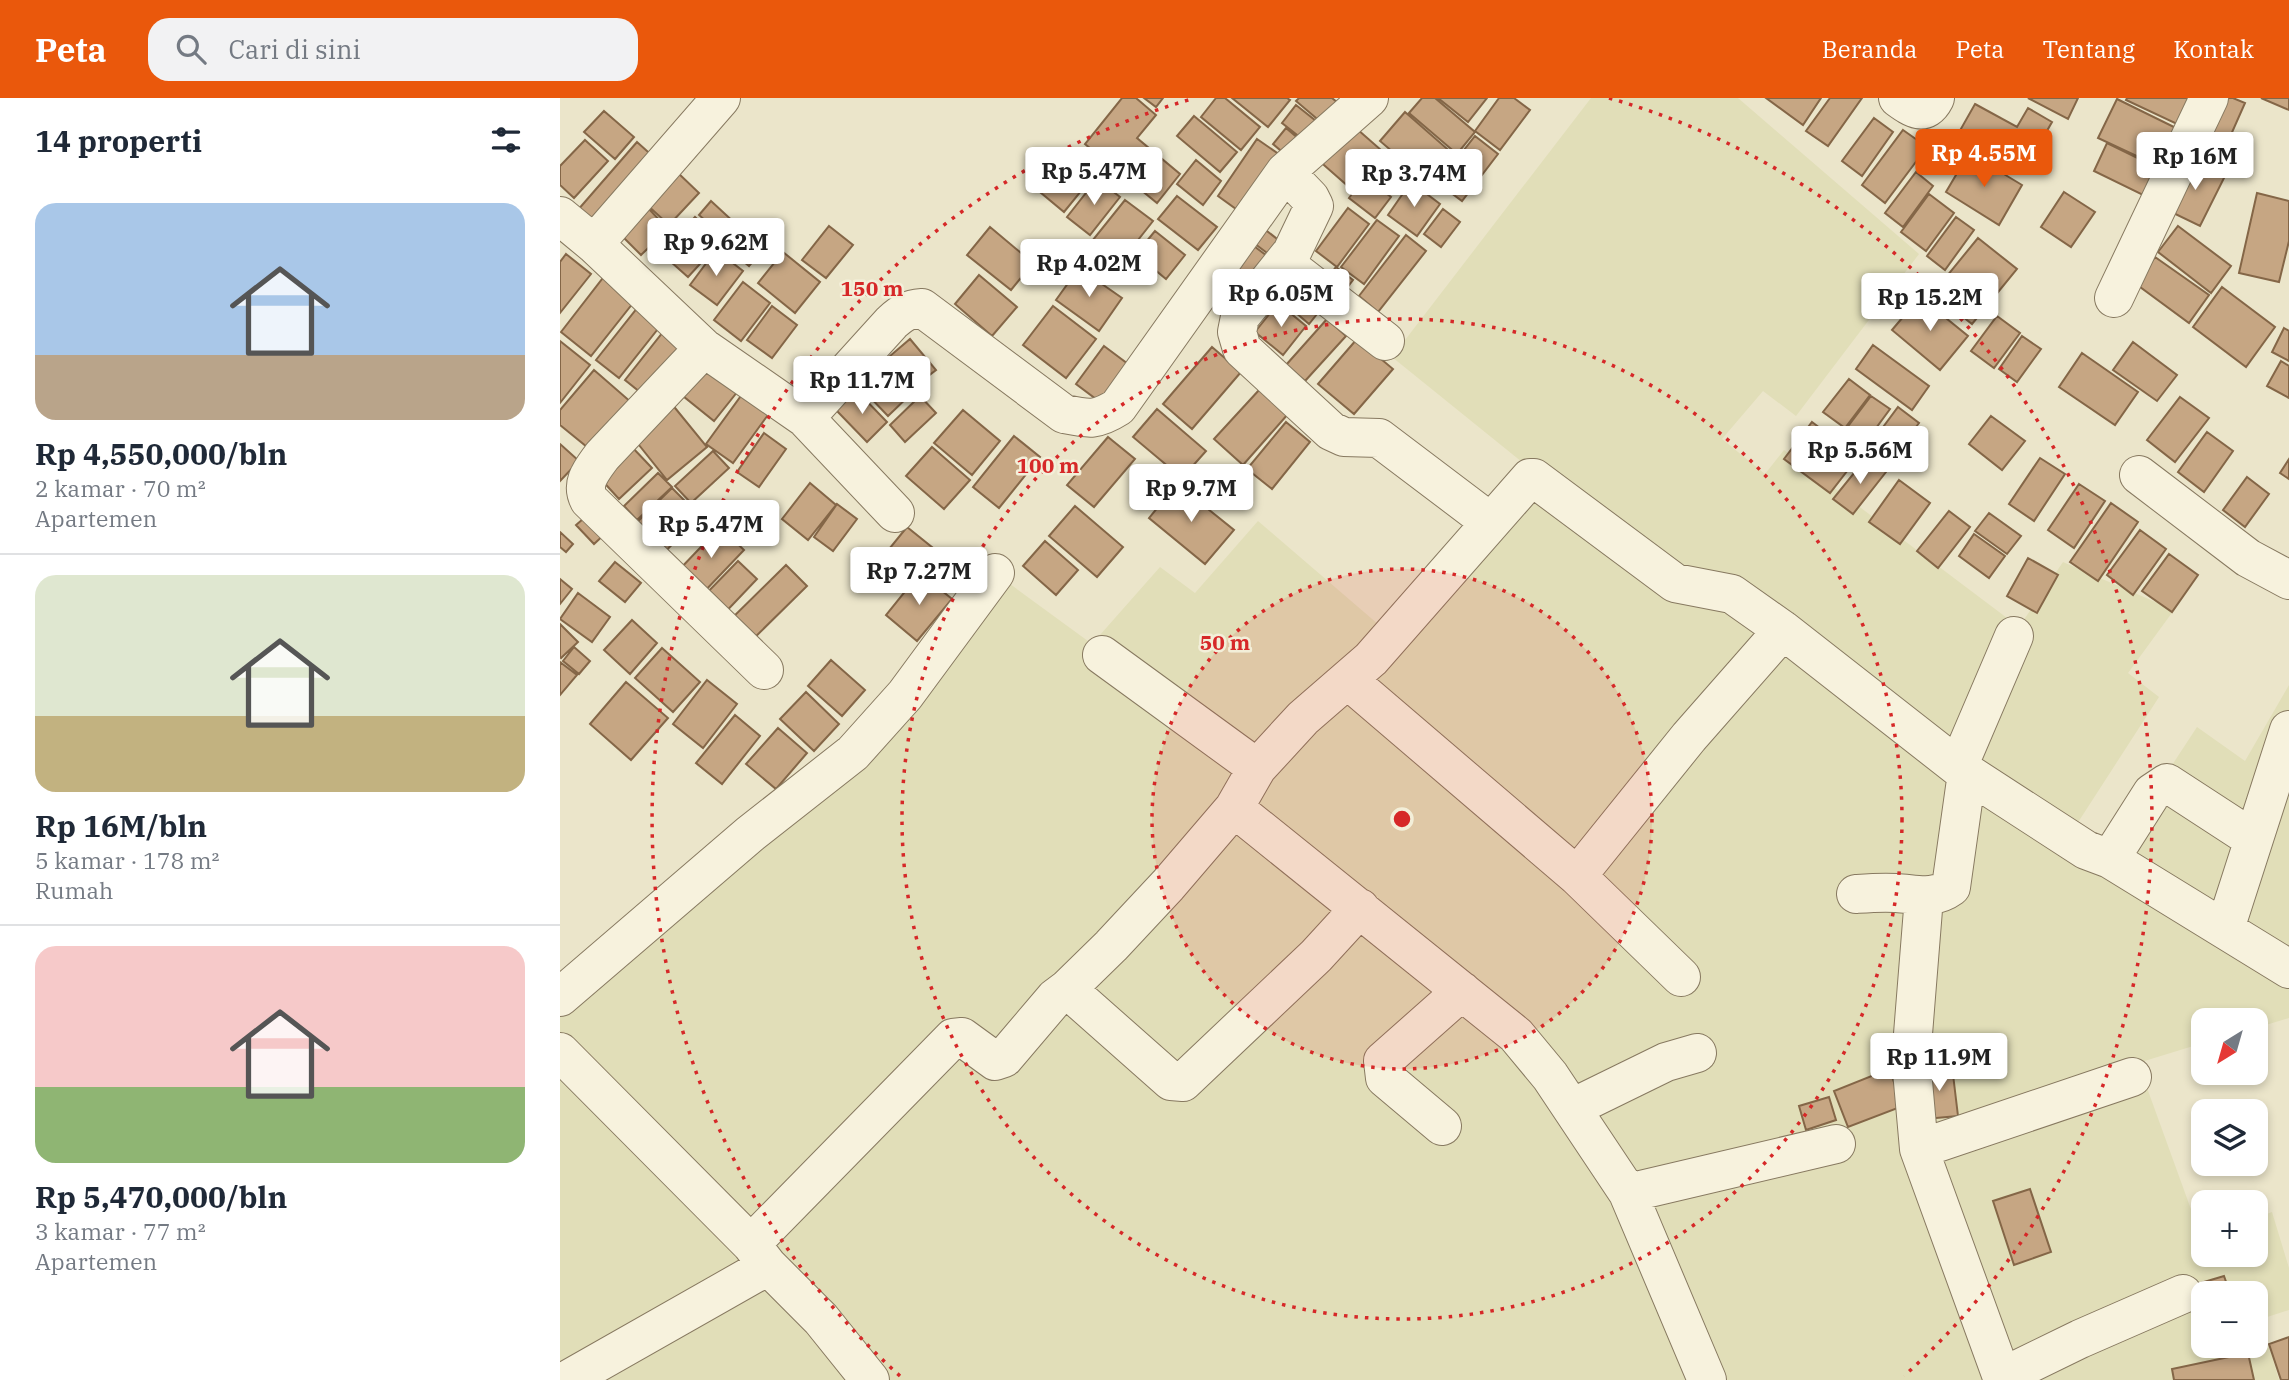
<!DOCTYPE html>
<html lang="id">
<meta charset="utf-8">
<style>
:root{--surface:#fff;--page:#f2f2f3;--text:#1f2937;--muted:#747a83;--line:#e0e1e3;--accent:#ea580c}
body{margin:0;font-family:"IBM Plex Serif",serif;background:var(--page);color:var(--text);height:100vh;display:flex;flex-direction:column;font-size:26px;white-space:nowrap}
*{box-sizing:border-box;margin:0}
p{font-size:23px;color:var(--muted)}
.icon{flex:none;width:38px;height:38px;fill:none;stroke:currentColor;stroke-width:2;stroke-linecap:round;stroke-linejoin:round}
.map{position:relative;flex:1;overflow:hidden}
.sheet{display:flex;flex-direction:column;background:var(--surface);width:560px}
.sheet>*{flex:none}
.needle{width:46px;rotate:217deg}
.fabs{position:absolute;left:1631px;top:910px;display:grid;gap:14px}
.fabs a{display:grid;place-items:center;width:77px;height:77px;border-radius:14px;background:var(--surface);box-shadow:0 4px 10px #0003;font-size:35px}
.price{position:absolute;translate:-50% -60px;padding:0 16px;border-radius:7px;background:#fff;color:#222;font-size:23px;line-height:46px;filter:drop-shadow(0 2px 4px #0008)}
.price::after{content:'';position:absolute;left:50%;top:42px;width:21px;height:16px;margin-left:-10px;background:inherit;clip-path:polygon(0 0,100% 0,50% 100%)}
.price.on{background:var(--accent);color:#fff}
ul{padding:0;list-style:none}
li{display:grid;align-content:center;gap:14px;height:371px;padding:0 35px}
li+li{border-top:2px solid var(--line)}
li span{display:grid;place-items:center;height:217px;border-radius:21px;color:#555}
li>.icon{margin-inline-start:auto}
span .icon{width:126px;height:126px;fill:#fffc;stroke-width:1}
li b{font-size:30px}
h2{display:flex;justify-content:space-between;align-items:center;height:84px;padding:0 35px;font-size:30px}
header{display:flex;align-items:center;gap:42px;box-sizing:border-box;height:98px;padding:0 35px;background:var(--accent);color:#fff}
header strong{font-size:33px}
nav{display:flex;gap:38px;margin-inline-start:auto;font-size:24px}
.search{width:490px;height:63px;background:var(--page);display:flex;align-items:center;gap:18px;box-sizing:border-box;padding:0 24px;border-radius:21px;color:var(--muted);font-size:26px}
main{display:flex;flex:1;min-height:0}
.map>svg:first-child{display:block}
.farmland{fill:#e1deb8;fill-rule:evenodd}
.building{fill:#c6a683;stroke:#846647;stroke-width:2}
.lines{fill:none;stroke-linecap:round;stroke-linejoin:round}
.minor-casing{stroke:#877960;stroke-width:40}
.minor{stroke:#f7f2dd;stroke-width:38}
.ring{fill:none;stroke:#d62828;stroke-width:3.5;stroke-dasharray:3.5 7}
.centre{fill:#d62828;stroke:#f3efd9;stroke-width:3.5}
.ring-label{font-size:21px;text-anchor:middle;font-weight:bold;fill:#d62828;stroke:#f3efd9;stroke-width:5;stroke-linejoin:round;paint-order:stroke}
</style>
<header>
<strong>Peta</strong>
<div class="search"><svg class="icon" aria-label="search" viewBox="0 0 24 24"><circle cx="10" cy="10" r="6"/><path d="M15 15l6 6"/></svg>Cari di sini</div>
<nav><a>Beranda</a><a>Peta</a><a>Tentang</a><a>Kontak</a></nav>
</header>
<main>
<section class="sheet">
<h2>14 properti<svg class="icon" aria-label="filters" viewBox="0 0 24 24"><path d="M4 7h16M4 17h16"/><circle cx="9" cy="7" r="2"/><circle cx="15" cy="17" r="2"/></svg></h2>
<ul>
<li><span style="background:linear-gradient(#a9c7e8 70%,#b9a48a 0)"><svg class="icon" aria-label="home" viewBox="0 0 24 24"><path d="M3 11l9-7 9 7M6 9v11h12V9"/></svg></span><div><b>Rp 4,550,000/bln</b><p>2 kamar · 70 m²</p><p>Apartemen</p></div></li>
<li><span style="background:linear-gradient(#dfe7d0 65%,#c2b280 0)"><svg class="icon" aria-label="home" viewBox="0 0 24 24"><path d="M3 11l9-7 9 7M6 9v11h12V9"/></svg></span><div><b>Rp 16M/bln</b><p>5 kamar · 178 m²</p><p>Rumah</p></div></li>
<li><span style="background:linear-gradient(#f6c9c9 65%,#8fb573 0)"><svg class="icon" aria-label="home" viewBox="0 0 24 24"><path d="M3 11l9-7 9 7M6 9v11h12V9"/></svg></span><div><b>Rp 5,470,000/bln</b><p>3 kamar · 77 m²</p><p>Apartemen</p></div></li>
</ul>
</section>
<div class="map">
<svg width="1729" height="1282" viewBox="0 0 1729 1282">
<rect width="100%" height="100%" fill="#ebe5ca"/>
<path class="farmland" d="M1031 0H1178L1359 156 1236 318 1203 293 1162 341 1205 376 1224 352 1459 529 1503 464 1614 512 1568 575 1599 599 1515 729 1553 757 1637 629 1685 663 1729 587V920L1696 930V922H1643V945L1578 965 1641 1139H1643V1157H1696V1120L1712 1114 1729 1170V1212L1701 1221 1719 1282H0V901L450 486 532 546 600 469 635 495 698 423 833 539 972 372 832 259ZM1643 1195H1696V1248H1643Z"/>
<path class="building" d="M562 0H576L596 17 577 40 620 76 597 105 525 46Z
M584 0H603L596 9Z
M656 0H665L700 29 681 52 641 19Z
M672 0H727L730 2 708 29Z
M739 0H772L785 11 769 31 736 3Z
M862 0H875L915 34 897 56 849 15Z
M878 0H927L908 24Z
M939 0H954L970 12 940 52 915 33Z
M1206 0H1261L1243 27Z
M1270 0H1302L1268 48 1246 33Z
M1468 0H1518L1508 21Z
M1567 0H1630L1617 26 1566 2Z
M1650 0H1673L1685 5 1666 48 1635 34Z
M1701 0H1729V12Z
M1557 1 1616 30 1598 68 1538 40Z
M1415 6 1457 29 1468 10 1492 24 1464 73 1398 36Z
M736 7 761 27 746 44 722 25Z
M44 13 74 39 55 61 24 34Z
M845 14 893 56 868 84 820 43Z
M634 18 677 54 660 74 617 38Z
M1314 20 1333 34 1302 78 1282 63Z
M789 24 821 52 789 89 757 61Z
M726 30 746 47 733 63 713 46Z
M1343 32 1367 49 1325 105 1302 87Z
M915 38 938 56 902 103 878 85Z
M697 41 723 59 683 116 658 98Z
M25 42 48 63 14 100 0 87V68Z
M77 44 97 62 38 131 17 113Z
M1547 45 1596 69 1583 97 1534 73Z
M1409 55 1462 87 1439 127 1386 94Z
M511 56 535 76 504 114 480 94Z
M1630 60 1665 78 1640 128 1605 111Z
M636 62 661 83 643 107 617 86Z
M116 73 139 95 109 127 85 105Z
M1356 74 1373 88 1343 129 1325 115Z
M805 79 831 99 815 120 789 100Z
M537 81 560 99 530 137 507 119Z
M851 84 880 106 857 138 828 117Z
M1504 94 1535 114 1511 149 1481 129Z
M1697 95 1729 103V143L1719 184 1679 175Z
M1369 96 1394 115 1366 153 1341 134Z
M617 98 657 129 638 152 598 121Z
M565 102 593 123 552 175 524 153Z
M151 103 177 127 165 140 139 117Z
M87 109 108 131 81 157 60 136Z
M788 110 809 126 777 169 756 153Z
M883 111 900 124 881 149 864 136Z
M135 119 161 143 128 179 102 156Z
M1396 119 1414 132 1385 172 1367 158Z
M693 122 726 148 715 161 682 136Z
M817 122 839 138 804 186 781 169Z
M269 128 293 147 266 180 242 162Z
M1618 128 1671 168 1651 195 1598 154Z
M180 129 205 149 189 168 165 148Z
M430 129 473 165 451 192 407 157Z
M595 133 625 157 606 181 576 156Z
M846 137 866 153 818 214 799 198Z
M682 139 715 164 692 192 660 167Z
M1418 140 1457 171 1412 226 1373 195Z
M156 152 183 173 157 207 130 187Z
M223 154 260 184 235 215 198 185Z
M6 156 31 176 0 215V164Z
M1595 159 1649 197 1629 225 1576 186Z
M776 169 793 182 780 199 763 186Z
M519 170 562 200 539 233 496 202Z
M46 176 77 200 31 258 1 234Z
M419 177 457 209 432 238 395 206Z
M183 184 210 205 181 243 154 222Z
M1662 189 1715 229 1686 269 1633 229Z
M740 194 761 211 749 226 728 208Z
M1360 199 1408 238 1380 272 1332 232Z
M82 204 105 222 59 280 36 262Z
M718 205 746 228 723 257 695 234Z
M212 208 237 227 212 260 187 242Z
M493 208 536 241 506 280 463 247Z
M1437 218 1460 235 1434 270 1411 253Z
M767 221 786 238 745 283 726 267Z
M107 229 127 245 85 298 65 282Z
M1724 230 1729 233V263L1712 254Z
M1462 238 1481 251 1457 284 1439 271Z
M350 241 376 272 355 288 330 258Z
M797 241 833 271 794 316 758 286Z
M0 243 30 267 0 305Z
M1573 244 1617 277 1597 303 1553 272Z
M1313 247 1369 288 1352 312 1296 271Z
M544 248 568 266 540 304 516 286Z
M652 249 681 274 632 331 603 306Z
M1522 255 1578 294 1555 327 1499 289Z
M146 258 182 288 154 323 118 294Z
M1721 263 1729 268V300L1707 288Z
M330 270 353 294 328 318 305 294Z
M34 272 72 305 32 353 0 327V312Z
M1289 281 1310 297 1285 330 1263 314Z
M186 291 213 310 173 365 146 346Z
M700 291 728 316 683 367 654 341Z
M296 292 327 324 307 344 276 312Z
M360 298 376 315 345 344 330 327Z
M1311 298 1330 311 1305 345 1286 331Z
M1620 299 1649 320 1615 364 1587 342Z
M111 305 147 349 107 382 71 337Z
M1338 309 1359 325 1329 364 1309 348Z
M597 311 646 353 622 380 573 339Z
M403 312 440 343 412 377 374 345Z
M1431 318 1465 343 1442 372 1409 346Z
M726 324 750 344 712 391 687 371Z
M1252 324 1298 359 1270 395 1224 361Z
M1647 334 1673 353 1644 394 1618 374Z
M204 335 226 351 199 389 177 374Z
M454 338 480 359 439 410 413 389Z
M548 339 575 361 534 409 507 387Z
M0 346 19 363 0 383Z
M71 348 92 370 59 401 38 378Z
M372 349 410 382 384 411 346 378Z
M153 353 169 370 131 405 115 388Z
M1307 359 1326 374 1293 416 1273 401Z
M1480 360 1505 376 1474 423 1449 406Z
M1729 361V381L1720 375Z
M98 375 112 389 77 422 64 408Z
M1687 379 1709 396 1685 429 1663 412Z
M1339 382 1370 405 1340 446 1309 424Z
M250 385 276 407 248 442 222 421Z
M617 386 674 432 645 466 589 420Z
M1519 386 1545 403 1514 450 1488 432Z
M112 390 124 402 80 446 68 433Z
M1551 405 1578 424 1538 483 1510 464Z
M277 406 297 421 273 453 254 439Z
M515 408 563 449 537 479 489 438Z
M116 412 131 427 96 463 80 448Z
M1389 413 1410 429 1378 470 1357 453Z
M30 415 47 434 34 446 16 427Z
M1429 415 1461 438 1447 456 1415 433Z
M160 429 184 452 142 496 118 473Z
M347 429 373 450 338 493 312 472Z
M1580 432 1606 451 1573 497 1547 477Z
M0 434 13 446 6 454 0 449Z
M1414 436 1445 458 1429 480 1399 458Z
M485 443 518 472 496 497 463 468Z
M1609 456 1638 477 1612 514 1582 493Z
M1468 460 1498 477 1477 515 1447 498Z
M178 463 197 481 158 522 139 503Z
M55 464 81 485 65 504 39 483Z
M226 467 247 488 186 548 165 527Z
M360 475 392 501 357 543 326 517Z
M0 481 12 491 0 506Z
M18 495 50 519 32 544 0 521Z
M72 522 97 545 70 576 44 552Z
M0 526 18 544 1 560 0 559Z
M14 549 30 563 19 576 3 563Z
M102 550 140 584 113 614 75 580Z
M271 562 305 592 282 618 248 588Z
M0 564 17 577 0 597Z
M147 582 177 606 143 650 113 626Z
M66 584 108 620 71 662 30 626Z
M246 594 279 626 254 653 220 621Z
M175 617 200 638 162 686 136 665Z
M218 630 247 655 216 691 186 666Z
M1392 968 1398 1018 1365 1021 1359 972Z
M1329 971 1343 1008 1288 1029 1274 993Z
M1269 999 1276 1022 1246 1032 1239 1008Z
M1470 1091 1491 1154 1454 1167 1433 1103Z
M1664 1178 1670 1195H1643V1215L1634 1187Z
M1729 1239V1282H1721L1709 1246Z
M1688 1255 1694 1282H1614L1612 1271Z"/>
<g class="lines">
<defs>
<path id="minor" d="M809 0 725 74 750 100 754 108 732 154 680 219 677 234 682 251 771 333 784 339 819 340 930 424
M1338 0C1352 10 1365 20 1375 0
M0 118 34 146 144 250 245 320 335 415
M34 146 161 0
M724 165 825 243
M1554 200 1649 0
M144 250 42 358C32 372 20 385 29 402L204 572
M245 320 332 224C342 215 348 211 362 210L504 316C529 321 536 323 558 309L725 74
M1579 377 1688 460 1729 482
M542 557 697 670
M788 582 1017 778 1121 879
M1398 669 1454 538
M674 710 956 937 990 978 1068 1095 1147 1282
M1550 761 1592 695 1607 685 1693 741
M1017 778 1129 639 1223 532
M1296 796C1310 795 1323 794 1336 795 1357 796 1373 802 1391 789L1407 675
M1364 799 1351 961 1359 1051 1443 1282
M1665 831 1729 632
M507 891 611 983 623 984 756 858 800 810
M0 899 190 736 293 655 345 597 435 475
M0 954 191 1146 208 1168 261 1221 310 1282
M1012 1010 1106 964 1137 955
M882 1028 825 980 823 963 902 893
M1359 1051 1572 979
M1068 1095 1276 1046
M191 1146 393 940 402 939 435 963 444 960 495 900 507 891 551 848 608 787 674 710 697 670 743 620 811 561 970 380H974L1115 485 1172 496 1223 532 1398 669 1526 752 1550 761 1729 871
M1442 1279 1520 1241 1623 1196
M7 1282 208 1168"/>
</defs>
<use href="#minor" class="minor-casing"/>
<use href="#minor" class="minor"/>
</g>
<circle cx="842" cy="721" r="250" fill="#d62828" fill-opacity=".12"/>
<g class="ring">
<circle cx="842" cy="721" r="250"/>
<circle cx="842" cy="721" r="500"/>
<path d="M340 1278A750 750 0 0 1 635 0M1049 0A750 750 0 0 1 1344 1278"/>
</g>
<circle cx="842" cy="721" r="10" class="centre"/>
<g class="ring-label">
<text x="312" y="198">150 m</text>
<text x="488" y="375">100 m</text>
<text x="665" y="552">50 m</text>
</g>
</svg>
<div class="fabs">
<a><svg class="needle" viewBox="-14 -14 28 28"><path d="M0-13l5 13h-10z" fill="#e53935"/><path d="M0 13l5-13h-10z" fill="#747a83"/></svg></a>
<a><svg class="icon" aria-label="layers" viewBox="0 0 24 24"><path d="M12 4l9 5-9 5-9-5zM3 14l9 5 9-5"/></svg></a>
<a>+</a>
<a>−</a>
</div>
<b class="price on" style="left:1424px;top:91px">Rp 4.55M</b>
<b class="price" style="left:1635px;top:94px">Rp 16M</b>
<b class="price" style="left:534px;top:109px">Rp 5.47M</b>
<b class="price" style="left:854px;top:111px">Rp 3.74M</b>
<b class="price" style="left:156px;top:180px">Rp 9.62M</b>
<b class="price" style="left:529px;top:201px">Rp 4.02M</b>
<b class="price" style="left:721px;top:231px">Rp 6.05M</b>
<b class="price" style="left:1370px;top:235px">Rp 15.2M</b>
<b class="price" style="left:302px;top:318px">Rp 11.7M</b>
<b class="price" style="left:1300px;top:388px">Rp 5.56M</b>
<b class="price" style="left:631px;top:426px">Rp 9.7M</b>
<b class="price" style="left:151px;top:462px">Rp 5.47M</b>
<b class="price" style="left:359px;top:509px">Rp 7.27M</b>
<b class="price" style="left:1379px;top:995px">Rp 11.9M</b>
</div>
</main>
